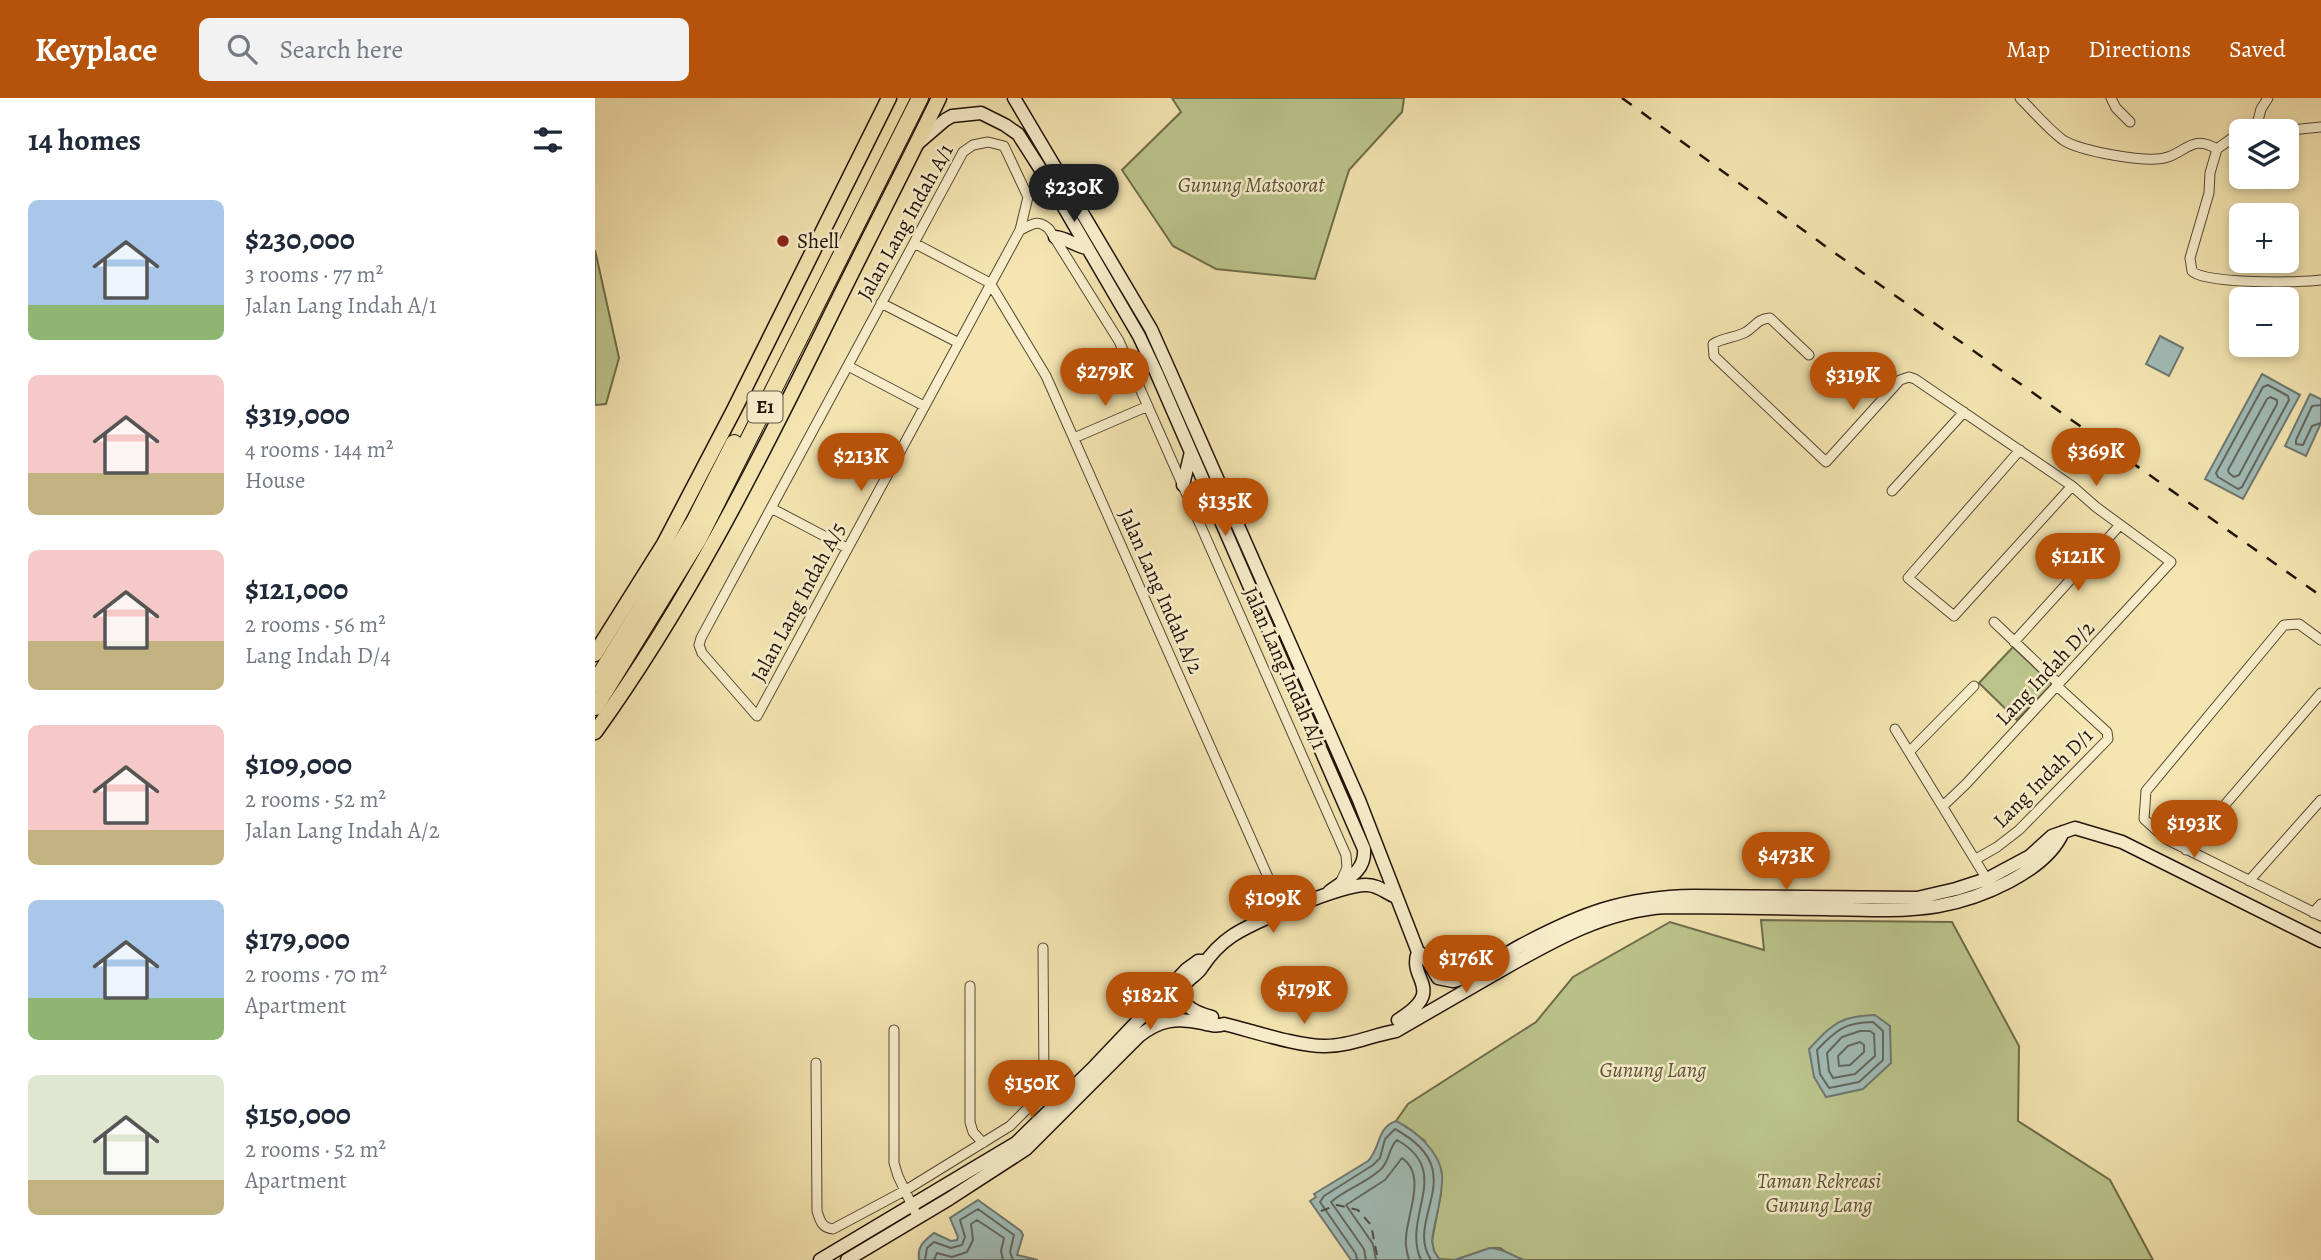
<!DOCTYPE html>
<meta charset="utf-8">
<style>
:root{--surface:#fff;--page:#f2f2f3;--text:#1f2937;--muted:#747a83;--accent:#b45309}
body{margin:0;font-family:Alegreya,serif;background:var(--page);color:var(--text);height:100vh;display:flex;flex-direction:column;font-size:26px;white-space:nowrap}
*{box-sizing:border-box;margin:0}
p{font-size:23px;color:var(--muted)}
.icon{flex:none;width:38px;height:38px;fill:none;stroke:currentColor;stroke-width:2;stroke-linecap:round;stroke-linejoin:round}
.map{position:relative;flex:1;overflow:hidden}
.panel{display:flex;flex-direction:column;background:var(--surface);width:595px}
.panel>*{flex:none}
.controls{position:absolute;left:1634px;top:21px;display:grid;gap:14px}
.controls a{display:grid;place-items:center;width:70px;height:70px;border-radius:10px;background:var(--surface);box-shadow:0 4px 10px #0003;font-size:35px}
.price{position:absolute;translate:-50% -60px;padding:0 16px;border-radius:24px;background:var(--accent);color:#fff;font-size:23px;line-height:46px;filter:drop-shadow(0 2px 4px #0008)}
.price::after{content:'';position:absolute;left:50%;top:42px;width:21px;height:16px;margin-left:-10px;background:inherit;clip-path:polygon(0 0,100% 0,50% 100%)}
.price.on{background:#222;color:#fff}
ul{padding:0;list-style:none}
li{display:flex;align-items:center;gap:21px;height:175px;padding:0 28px}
li span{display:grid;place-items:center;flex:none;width:196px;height:140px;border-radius:10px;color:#555}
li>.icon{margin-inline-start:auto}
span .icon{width:84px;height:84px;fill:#fffc;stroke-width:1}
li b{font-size:30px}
h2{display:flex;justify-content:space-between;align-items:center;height:84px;padding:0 28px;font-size:30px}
header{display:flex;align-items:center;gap:42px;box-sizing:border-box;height:98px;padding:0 35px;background:var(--accent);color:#fff}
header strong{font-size:33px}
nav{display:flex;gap:38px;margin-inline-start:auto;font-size:24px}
.search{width:490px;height:63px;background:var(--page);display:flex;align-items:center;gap:18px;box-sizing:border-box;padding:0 24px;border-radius:10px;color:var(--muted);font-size:26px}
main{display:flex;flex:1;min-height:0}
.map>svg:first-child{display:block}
.green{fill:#bbc58c;stroke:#6e6c4b;stroke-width:2}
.water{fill:#a1bcb7;stroke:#6e7872;stroke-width:2}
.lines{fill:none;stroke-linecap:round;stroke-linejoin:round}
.shore{stroke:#626760;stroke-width:2}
.ferry{stroke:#4e4e47;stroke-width:2;stroke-dasharray:9 7;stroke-linecap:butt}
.street-casing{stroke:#564734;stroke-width:11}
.secondary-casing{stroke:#22120a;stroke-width:15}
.primary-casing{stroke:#22120a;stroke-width:17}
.highway-casing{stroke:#22120a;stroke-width:18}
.street{stroke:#f8eecc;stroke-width:9}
.secondary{stroke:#f8eecc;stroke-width:12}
.primary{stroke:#f4e5b1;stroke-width:14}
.highway{stroke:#f4e5b1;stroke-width:16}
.rail{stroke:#22120a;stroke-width:2.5;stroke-dasharray:12 12;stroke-linecap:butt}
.poi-dot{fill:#8f2418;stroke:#f8eecc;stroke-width:2.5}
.labels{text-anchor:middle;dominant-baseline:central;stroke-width:5;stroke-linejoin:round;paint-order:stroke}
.shield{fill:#f8eecc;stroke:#625444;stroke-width:2}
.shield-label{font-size:19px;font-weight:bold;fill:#22120a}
.park-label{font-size:21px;font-style:italic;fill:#585138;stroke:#f8eecc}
.street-label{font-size:21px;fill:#22120a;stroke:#f8eecc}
.poi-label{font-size:21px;fill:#22120a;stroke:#f8eecc;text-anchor:start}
</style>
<header>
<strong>Keyplace</strong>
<div class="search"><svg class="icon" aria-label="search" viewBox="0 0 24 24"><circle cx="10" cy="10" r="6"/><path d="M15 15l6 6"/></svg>Search here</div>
<nav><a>Map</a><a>Directions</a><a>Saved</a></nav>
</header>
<main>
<section class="panel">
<h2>14 homes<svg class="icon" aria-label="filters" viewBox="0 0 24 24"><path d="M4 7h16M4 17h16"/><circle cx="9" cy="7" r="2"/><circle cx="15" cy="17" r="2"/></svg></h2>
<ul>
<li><span style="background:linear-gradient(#a9c7e8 75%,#8fb573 0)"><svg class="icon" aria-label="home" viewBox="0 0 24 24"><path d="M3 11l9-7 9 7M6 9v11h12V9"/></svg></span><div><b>$230,000</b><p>3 rooms · 77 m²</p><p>Jalan Lang Indah A/1</p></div></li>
<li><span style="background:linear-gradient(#f6c9c9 70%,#c2b280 0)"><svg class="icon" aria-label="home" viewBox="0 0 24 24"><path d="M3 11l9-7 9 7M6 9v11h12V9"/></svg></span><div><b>$319,000</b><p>4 rooms · 144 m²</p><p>House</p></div></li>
<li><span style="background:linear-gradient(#f6c9c9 65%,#c2b280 0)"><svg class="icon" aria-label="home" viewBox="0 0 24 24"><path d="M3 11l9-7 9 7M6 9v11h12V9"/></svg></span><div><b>$121,000</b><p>2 rooms · 56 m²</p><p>Lang Indah D/4</p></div></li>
<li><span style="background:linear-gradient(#f6c9c9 75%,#c2b280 0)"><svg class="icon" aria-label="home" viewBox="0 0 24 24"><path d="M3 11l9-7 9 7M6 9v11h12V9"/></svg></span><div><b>$109,000</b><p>2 rooms · 52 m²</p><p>Jalan Lang Indah A/2</p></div></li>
<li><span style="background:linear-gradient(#a9c7e8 70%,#8fb573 0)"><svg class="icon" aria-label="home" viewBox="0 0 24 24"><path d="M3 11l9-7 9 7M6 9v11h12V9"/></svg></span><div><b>$179,000</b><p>2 rooms · 70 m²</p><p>Apartment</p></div></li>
<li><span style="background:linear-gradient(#dfe7d0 75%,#c2b280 0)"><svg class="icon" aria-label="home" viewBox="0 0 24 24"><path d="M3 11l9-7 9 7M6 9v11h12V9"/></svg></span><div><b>$150,000</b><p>2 rooms · 52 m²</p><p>Apartment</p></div></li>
</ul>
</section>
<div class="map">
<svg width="1726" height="1162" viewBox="0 0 1726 1162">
<rect width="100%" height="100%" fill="#f4e5b1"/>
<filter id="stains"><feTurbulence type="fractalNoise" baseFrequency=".00286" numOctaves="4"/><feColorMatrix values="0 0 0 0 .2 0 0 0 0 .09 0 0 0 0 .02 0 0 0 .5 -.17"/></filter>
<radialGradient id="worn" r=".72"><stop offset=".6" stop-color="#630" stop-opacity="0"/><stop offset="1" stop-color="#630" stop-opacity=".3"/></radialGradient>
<path class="green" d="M577 0H809L807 14 754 72 720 181 621 171 578 148 527 72 586 14Z
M0 152 24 260 11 306 0 307Z
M1418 549 1457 586 1422 622 1384 585Z
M1166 822 1357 824 1424 948 1423 1023 1515 1082 1558 1162H929L917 1158 905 1150H895L860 1162 844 1161 839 1153 837 1143 846 1095 830 1043 801 1023 813 1006 941 924 978 879 1075 824 1169 852Z"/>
<path class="water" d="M1565 238 1588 250 1574 278 1551 266Z
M1667 276 1705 297 1648 401 1610 381Z
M1715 296 1726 301V325L1711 358 1690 348Z
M1280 917 1295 928 1296 965 1268 991 1231 999 1219 979 1214 951C1238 926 1244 918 1280 917Z
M801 1023C821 1033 844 1053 847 1076 849 1096 839 1123 837 1143L839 1153 844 1161 849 1162H756L715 1103 721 1099 719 1096 773 1063C786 1050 781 1030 801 1023Z
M383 1102 426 1133 428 1137 422 1157 443 1162H324C322 1148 329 1143 339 1135L356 1143 362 1142 363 1139 355 1120Z
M895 1150C908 1150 917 1158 929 1162H860Z"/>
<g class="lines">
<path class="shore" d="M1673 287 1693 298 1694 302 1647 389 1643 391 1623 379 1621 375 1668 289Z
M1675 299 1682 302V306L1644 377 1639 379 1634 375 1633 372 1672 301Z
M1726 307 1717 308 1701 342V346L1708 347 1717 328 1726 325
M1278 924 1288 933V962L1264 984 1234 990 1225 976 1222 952C1240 933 1250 924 1278 924Z
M1265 933H1275L1279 936 1280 958 1260 976 1238 980 1234 973 1232 955 1247 939Z
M1265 944 1269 947V954L1255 967 1244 968 1243 958 1253 948Z
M330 1162 332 1150 339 1144 356 1150 367 1147 370 1139 365 1122 383 1111 419 1137 415 1154 418 1162
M339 1162 342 1155 357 1159 372 1154 378 1142 376 1126 382 1122 409 1140 406 1153 408 1162
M762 1162 761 1156 725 1104 729 1098 778 1067 785 1060 790 1041 800 1031C879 1074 808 1120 836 1162
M771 1162 769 1151 736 1104C751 1091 771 1085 785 1072 795 1064 793 1050 802 1042 859 1074 806 1118 826 1162
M781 1162 778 1146 751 1107 790 1082 807 1060C832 1077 812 1115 811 1140 810 1147 812 1155 814 1162"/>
<path class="ferry" d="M726 1113 742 1107 763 1112 776 1127 783 1162"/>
<defs>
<path id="street" d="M1425 0C1439 14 1452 30 1468 42 1484 53 1554 66 1573 59 1593 52 1598 37 1622 51
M1516 0 1521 10 1535 24
M1726 29 1686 33 1651 30 1622 51 1615 75 1614 95 1595 160 1597 173C1608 186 1706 185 1726 182
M1661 30 1666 11 1673 0
M393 44 409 48 433 99 425 132 162 618 107 555 104 547 106 540 368 54 378 47Z
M425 132C437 127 442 120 454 131L524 243 751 757 752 770 745 785
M319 145 395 185
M395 185 451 278 677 788 683 794 708 806
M286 205 364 245
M1214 257 1175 220C1162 221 1161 228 1151 234 1140 240 1129 239 1118 246L1119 258 1231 364 1305 282 1314 279 1320 281 1477 388 1501 409 1576 464 1371 686 1348 708
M253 268 329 308
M479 340 553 308
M1425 352 1313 480 1359 518 1477 388
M1297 393 1369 314
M176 410 252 450
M1399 524 1464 586
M1726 542 1704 526 1689 527 1551 693 1549 721 1571 741 1726 818
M1419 544 1525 427
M1300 631 1393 783
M1314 654 1379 588
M1591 752 1726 595
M1381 761 1402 749 1424 732 1513 641 1512 634 1462 588
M1654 783 1726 702
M1718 815 1726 806
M375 888V1024L378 1034 388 1045
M299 932V1065L303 1078 323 1120
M221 965 222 1113C225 1123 227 1130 238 1131L311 1092 415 1028 439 1004 445 996 449 985 448 850"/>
<path id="secondary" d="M419 0 556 231 573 269 764 702 823 854C812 882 853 891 803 922
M322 46 350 22 357 18 386 15 410 27 423 36 460 94 544 238 561 274 769 751C771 775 749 782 734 794
M460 139C472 140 480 148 492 150
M588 387 596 354
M823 854 830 858 843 880 858 883C879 879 906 858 925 848 987 815 1029 799 1099 798L1322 800 1361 791 1392 781 1435 758 1457 738 1480 730 1527 744 1726 843
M617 919C601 915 575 904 592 884 596 879 604 875 607 869 615 857 625 846 637 838 658 824 748 786 772 787 783 787 791 795 801 799
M225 1162 421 1045 500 968 592 871 603 863H610
M252 1162 354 1101 431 1051 544 938C564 922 582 919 607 925 615 927 622 929 629 926 657 933 706 949 731 948 756 948 777 937 801 933 835 913 869 894 903 874 956 844 1008 813 1071 809 1125 809 1178 810 1231 811 1269 812 1307 814 1343 808 1384 801 1451 774 1468 734"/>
<path id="primary" d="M0 556 69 446 139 312 294 0
M0 634C90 509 160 371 228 233 266 155 306 78 344 0"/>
<path id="highway" d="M0 585 99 424 139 345
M0 609 104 440 325 0"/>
</defs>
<use href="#street" class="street-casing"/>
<use href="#secondary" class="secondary-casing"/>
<use href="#primary" class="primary-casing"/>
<use href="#highway" class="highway-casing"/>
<use href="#street" class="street"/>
<use href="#secondary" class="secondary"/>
<use href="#primary" class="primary"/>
<use href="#highway" class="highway"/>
<path class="rail" d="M1027 0 1237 153 1726 498"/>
</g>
<circle class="poi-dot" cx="188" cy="143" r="7"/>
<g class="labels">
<rect class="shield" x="152.5" y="293.5" width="35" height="31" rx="5"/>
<g class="shield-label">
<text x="170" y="309">E1</text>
</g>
<g class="park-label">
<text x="656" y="87">Gunung Matsoorat</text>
<text x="1058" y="972">Gunung Lang</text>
<text x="1224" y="1083">Taman Rekreasi<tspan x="1224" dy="24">Gunung Lang</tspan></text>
</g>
<g class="street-label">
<text transform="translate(310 124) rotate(-61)">Jalan Lang Indah A/1</text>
<text transform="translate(566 493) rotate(66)">Jalan Lang Indah A/2</text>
<text transform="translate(203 504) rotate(-62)">Jalan Lang Indah A/5</text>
<text transform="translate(690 570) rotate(66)">Jalan Lang Indah A/1</text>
<text transform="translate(1450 575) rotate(-47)">Lang Indah D/2</text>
<text transform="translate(1448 680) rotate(-45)">Lang Indah D/1</text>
</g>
<g class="poi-label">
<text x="202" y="143">Shell</text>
</g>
</g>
<rect width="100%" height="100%" filter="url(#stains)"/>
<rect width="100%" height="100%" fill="url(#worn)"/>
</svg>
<div class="controls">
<a><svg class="icon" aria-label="layers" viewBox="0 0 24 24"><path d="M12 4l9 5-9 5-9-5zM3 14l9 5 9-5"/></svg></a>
<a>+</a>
<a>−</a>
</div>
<b class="price on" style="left:479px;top:126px">$230K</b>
<b class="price" style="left:510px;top:310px">$279K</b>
<b class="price" style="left:1258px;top:314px">$319K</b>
<b class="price" style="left:1501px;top:390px">$369K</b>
<b class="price" style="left:266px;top:395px">$213K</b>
<b class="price" style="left:630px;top:440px">$135K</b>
<b class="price" style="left:1483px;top:495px">$121K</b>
<b class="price" style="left:1599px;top:762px">$193K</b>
<b class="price" style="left:1191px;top:794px">$473K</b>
<b class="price" style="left:678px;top:837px">$109K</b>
<b class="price" style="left:871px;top:897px">$176K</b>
<b class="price" style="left:709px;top:928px">$179K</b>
<b class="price" style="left:555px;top:934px">$182K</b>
<b class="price" style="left:437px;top:1022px">$150K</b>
</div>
</main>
